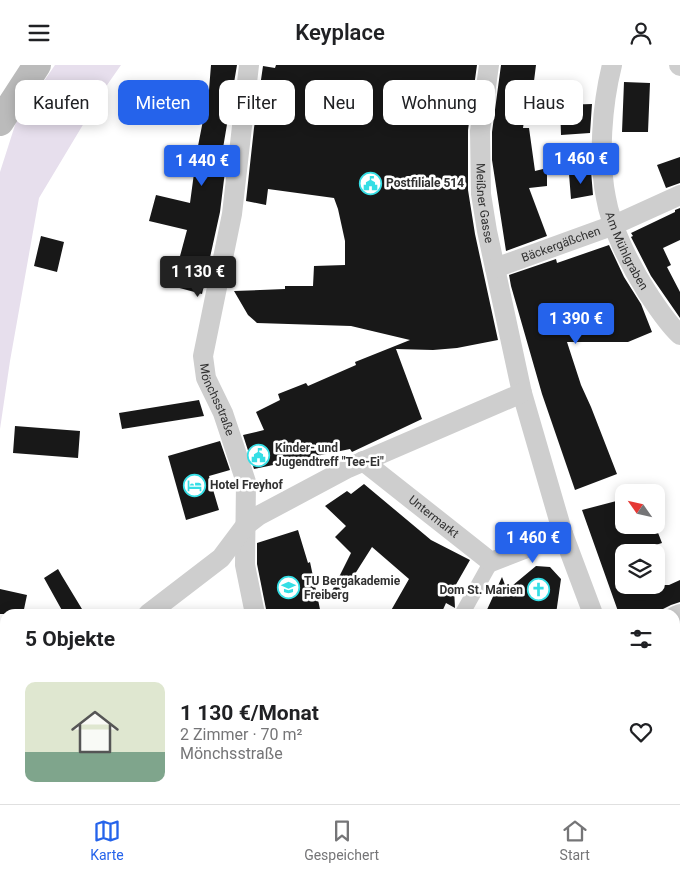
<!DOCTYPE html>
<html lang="de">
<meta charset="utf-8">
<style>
:root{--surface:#fff;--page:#f2f2f2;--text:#202124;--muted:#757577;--line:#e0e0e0;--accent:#2563eb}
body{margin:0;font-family:Roboto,sans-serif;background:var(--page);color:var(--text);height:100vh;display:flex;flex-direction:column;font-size:19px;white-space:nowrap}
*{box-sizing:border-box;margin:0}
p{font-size:16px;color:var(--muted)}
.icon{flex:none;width:28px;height:28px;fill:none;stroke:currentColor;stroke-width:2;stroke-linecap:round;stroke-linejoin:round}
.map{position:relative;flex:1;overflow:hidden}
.side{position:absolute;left:0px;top:544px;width:680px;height:196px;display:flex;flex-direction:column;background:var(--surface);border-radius:15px 15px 0 0;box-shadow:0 2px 12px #0003}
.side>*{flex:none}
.hud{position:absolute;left:15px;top:15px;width:650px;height:45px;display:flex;gap:10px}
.needle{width:32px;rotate:304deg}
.tools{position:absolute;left:615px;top:419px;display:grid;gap:10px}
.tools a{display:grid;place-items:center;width:50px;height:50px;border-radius:10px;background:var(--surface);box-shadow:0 2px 12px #0003;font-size:25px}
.price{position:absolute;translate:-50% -42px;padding:0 11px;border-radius:5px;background:var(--accent);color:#fff;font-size:16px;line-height:32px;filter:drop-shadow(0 1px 2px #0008)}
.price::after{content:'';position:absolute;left:50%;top:30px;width:15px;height:11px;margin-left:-8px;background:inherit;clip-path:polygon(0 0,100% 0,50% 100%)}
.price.active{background:#222;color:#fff}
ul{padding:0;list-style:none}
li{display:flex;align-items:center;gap:15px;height:125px;padding:0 25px}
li+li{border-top:1px solid var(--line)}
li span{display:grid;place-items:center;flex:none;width:140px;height:100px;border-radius:10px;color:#555}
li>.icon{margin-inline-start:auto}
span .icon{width:60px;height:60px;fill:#fffc;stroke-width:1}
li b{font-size:21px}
h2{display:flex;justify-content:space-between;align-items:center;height:60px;padding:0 25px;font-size:21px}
.tag{padding:0 18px;border-radius:10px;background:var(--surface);box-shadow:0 2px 12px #0003;font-size:18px;line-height:45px}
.tag.active{background:var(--accent);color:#fff}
header{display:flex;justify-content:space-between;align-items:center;height:65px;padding:0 25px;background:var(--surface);font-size:22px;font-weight:600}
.tab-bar{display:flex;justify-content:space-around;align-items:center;height:70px;border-top:1px solid var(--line);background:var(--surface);font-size:14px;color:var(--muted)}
.tab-bar a{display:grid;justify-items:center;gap:2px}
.tab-bar .active{color:var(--accent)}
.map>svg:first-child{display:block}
.green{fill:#e7dfed}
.building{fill:#181818}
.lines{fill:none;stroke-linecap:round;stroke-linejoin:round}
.pedestrian{stroke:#cecece;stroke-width:15}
.minor{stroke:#cecece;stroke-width:20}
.secondary{stroke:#bbb;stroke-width:28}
.labels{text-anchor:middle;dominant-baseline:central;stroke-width:5;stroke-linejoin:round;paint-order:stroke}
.poi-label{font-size:12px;font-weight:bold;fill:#313131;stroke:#fff;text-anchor:start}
.street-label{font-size:12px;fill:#313131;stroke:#fff}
</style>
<header><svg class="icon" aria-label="menu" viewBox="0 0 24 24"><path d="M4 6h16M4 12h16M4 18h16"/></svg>Keyplace<svg class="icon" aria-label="person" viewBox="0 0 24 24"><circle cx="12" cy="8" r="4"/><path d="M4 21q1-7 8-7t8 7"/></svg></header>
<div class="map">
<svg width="680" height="739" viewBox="0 0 680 739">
<rect width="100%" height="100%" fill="#fff"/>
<path class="green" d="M55 0H121L105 23 39 133 10 296 0 364V107L16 57Z
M469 735H529V739H469Z"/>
<path class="building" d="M211 0H237L222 89 227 90 220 147 202 229 172 221 187 165 149 156 156 130 190 138 197 86 209 25Z
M276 0H477L468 65V125L475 169 498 275 457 283 433 285 396 284 422 354 352 387 350 384 254 404 243 370 264 365 256 347 280 335 278 329 306 318 308 321 356 300 355 297 410 275 351 261 257 258 248 250 234 226 285 224V221H313L314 201 345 200V176L338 144 334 133 268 124 266 140 246 136 254 63 263 1 275 3Z
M501 0H536L533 24 529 23 523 63H529L535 106 547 103V121L529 123 547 171 506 186 492 95V67Z
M624 17 650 18 648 67H622Z
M592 39 590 68 561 70 560 40Z
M680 92V118L666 123 657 100Z
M591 106 593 130 571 134 569 109Z
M680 143V175L663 183 671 200 667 202 680 227V253L651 211 631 172 633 171 631 168 675 147V145Z
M41 171 64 177 57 207 34 201Z
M609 180 624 212 641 239 652 267 628 277H567L581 320 591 342 617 409 575 425 542 329 511 221 509 210 556 194 557 198Z
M199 335 204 351 122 364 119 348Z
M15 361 80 366 78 393 13 388Z
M220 376 230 405 209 411 219 445 186 455 168 391Z
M364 419 431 475 470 495 454 523 455 543 446 538 441 549H389L409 514 372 482 341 531 332 526 351 488 335 472 346 461 325 441 347 426 351 429Z
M624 434V460H655L662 478 630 488H624V520H669L680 515V537L671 540 653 549H619L582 445Z
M298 465 308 498 310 497 321 549H267L257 499V478Z
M536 501 550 502 561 514 556 549H485L502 512 507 525Z
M58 504 62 511 85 549H64L44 513Z
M0 524 27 530 23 549H0Z"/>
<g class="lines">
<path class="pedestrian" d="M462 549 491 497"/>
<g class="minor">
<path id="s1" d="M249 0 232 149 203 291 206 313 223 348 246 417 245 500 255 549"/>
<path id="s2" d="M489 0 480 66 481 129 487 166 522 328 563 469 593 549"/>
<path id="s3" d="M612 0C602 40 598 93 606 133 611 163 631 202 647 227 657 242 667 258 680 270"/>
<path d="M679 0 680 1"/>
<path id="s4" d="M495 203 614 160 680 130"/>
<path id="s5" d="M363 396 491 497 563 469"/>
<path d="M148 549 221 493 245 461 258 451 348 403 522 328"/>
<path d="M675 551 680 549"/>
<path d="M675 619 680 623"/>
<path d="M0 663 5 659"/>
<path d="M422 735 428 737V739"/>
<path d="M571 735V739"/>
<path d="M276 739V735"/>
</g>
<path class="secondary" d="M0 57 37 0"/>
</g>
<defs>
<symbol id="civic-ring" viewBox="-11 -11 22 22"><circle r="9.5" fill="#fff" stroke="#35dee5" stroke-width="1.5"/><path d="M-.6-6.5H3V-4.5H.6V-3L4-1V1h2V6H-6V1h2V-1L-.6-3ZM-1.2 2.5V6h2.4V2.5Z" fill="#35dee5"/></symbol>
<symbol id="hotel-ring" viewBox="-11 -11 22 22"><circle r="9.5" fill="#fff" stroke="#35dee5" stroke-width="1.5"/><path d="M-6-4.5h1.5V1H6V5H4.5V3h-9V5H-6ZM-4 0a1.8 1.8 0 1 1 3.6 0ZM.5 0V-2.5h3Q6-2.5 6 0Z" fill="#35dee5"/></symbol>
<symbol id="university-ring" viewBox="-11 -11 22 22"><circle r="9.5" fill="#fff" stroke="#35dee5" stroke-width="1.5"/><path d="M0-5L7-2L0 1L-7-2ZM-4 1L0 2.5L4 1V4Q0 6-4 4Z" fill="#35dee5"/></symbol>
<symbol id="church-ring" viewBox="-11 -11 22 22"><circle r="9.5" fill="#fff" stroke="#35dee5" stroke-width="1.5"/><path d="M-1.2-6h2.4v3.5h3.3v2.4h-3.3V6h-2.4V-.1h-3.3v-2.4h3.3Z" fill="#35dee5"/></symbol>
</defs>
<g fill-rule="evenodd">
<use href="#civic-ring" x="358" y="106" width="25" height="25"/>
<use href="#civic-ring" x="246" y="378" width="25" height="25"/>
<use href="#hotel-ring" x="182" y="408" width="25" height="25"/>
<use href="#university-ring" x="276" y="510" width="25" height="25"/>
<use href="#church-ring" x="526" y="512" width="25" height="25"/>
</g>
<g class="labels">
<g class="poi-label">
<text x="386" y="118">Postfiliale 514</text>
<text x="275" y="383">Kinder- und<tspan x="275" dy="14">Jugendtreff "Tee-Ei"</tspan></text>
<text x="210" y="420">Hotel Freyhof</text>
<text x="304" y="516">TU Bergakademie<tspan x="304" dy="14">Freiberg</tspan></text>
<text x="523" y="525" text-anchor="end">Dom St. Marien</text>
</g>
<g class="street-label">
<text stroke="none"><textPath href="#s2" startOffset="139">Meißner Gasse</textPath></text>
<text stroke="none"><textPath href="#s4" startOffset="70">Bäckergäßchen</textPath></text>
<text stroke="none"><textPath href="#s3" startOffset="191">Am Mühlgraben</textPath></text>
<text stroke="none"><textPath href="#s1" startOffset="341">Mönchsstraße</textPath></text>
<text stroke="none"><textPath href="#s5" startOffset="90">Untermarkt</textPath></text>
</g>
</g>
</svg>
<div class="tools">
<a><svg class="needle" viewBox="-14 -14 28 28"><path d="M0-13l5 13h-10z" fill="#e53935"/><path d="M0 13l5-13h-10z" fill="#757577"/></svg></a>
<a><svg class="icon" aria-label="layers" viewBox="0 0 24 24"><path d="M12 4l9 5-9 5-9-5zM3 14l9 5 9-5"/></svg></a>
</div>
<b class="price" style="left:581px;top:120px">1 460 €</b>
<b class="price" style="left:202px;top:122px">1 440 €</b>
<b class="price active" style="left:198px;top:233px">1 130 €</b>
<b class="price" style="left:576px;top:280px">1 390 €</b>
<b class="price" style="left:533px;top:499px">1 460 €</b>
<div class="hud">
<a class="tag">Kaufen</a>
<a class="tag active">Mieten</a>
<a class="tag">Filter</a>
<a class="tag">Neu</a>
<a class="tag">Wohnung</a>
<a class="tag">Haus</a>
</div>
<section class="side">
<h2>5 Objekte<svg class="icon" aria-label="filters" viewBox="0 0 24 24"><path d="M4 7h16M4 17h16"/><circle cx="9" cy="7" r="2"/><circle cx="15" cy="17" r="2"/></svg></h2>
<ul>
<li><span style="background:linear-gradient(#dfe7d0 70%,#7fa58c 0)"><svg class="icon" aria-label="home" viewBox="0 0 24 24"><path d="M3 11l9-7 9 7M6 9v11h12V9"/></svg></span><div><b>1 130 €/Monat</b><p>2 Zimmer · 70 m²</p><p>Mönchsstraße</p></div><svg class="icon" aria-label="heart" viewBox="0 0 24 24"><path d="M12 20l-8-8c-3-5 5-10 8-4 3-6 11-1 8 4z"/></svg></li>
</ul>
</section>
</div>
<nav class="tab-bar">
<a class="active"><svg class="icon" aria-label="map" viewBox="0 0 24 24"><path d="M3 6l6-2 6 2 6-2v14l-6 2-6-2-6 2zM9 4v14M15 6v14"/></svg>Karte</a>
<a><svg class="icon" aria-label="saved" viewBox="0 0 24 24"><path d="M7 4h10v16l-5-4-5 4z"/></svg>Gespeichert</a>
<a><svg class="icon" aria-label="home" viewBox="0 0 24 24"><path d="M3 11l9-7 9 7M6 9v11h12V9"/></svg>Start</a>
</nav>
